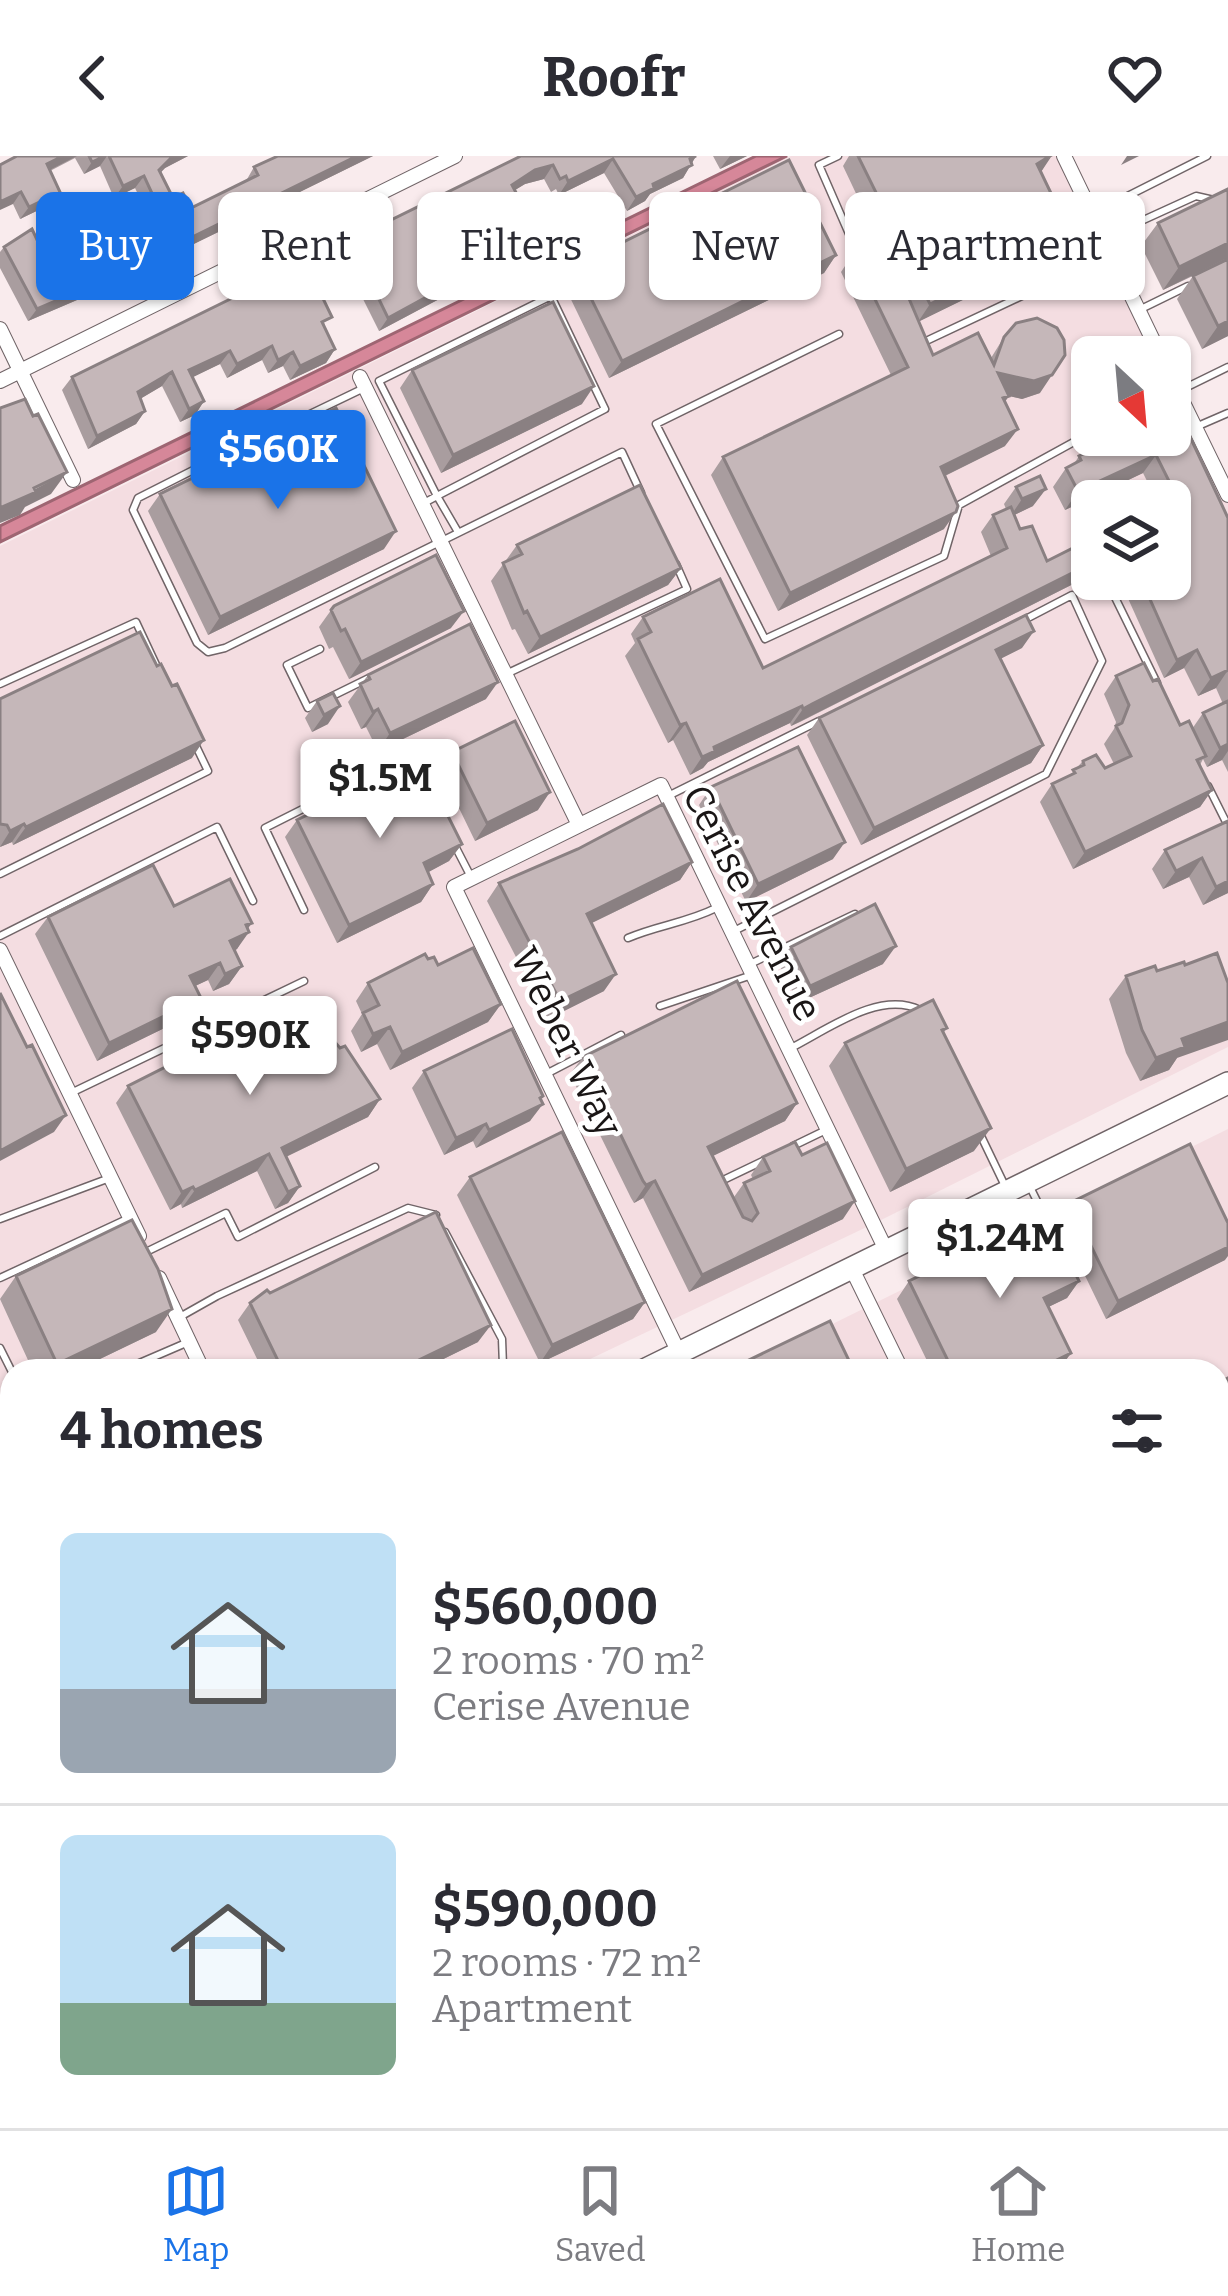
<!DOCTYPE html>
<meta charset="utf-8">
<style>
:root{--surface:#fff;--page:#f7f7f7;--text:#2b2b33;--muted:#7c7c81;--line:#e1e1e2;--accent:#1a73e8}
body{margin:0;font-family:Bitter,serif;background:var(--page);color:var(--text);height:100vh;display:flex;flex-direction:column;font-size:45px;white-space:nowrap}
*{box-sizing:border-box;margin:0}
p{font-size:39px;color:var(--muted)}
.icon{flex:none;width:66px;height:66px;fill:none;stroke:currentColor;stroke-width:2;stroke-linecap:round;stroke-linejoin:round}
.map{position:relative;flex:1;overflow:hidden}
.sheet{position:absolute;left:0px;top:1203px;width:1230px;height:771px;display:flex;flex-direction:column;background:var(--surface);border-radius:36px 36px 0 0;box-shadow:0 3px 9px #0004}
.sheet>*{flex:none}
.top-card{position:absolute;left:36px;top:36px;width:1158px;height:108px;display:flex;gap:24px}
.needle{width:78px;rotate:154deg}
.fabs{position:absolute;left:1071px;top:180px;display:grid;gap:24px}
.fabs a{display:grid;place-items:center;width:120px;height:120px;border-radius:18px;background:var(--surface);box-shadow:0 3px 9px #0004;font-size:60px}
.price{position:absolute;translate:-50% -102px;padding:0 27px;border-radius:12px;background:#fff;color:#222;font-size:39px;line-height:78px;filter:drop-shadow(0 3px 6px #0008)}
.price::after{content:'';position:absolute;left:50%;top:72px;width:36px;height:27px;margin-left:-18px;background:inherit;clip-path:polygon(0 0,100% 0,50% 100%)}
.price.active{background:var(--accent);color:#fff}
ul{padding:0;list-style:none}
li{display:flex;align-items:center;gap:36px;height:300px;padding:0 60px}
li+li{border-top:3px solid var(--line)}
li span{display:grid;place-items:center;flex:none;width:336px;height:240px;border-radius:18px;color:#555}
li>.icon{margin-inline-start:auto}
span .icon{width:144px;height:144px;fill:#fffc;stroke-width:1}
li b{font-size:51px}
h2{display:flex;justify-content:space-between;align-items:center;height:144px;padding:0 60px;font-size:51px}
.chip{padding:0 42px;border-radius:18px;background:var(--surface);box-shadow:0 3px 9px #0004;font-size:42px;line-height:108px}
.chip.active{background:var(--accent);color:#fff}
header{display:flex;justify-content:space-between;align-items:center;height:156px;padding:0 60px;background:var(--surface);font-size:54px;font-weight:700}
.menu{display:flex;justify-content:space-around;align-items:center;height:168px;border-top:3px solid var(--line);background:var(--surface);font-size:33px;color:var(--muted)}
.menu a{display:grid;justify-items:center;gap:6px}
.menu .active{color:var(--accent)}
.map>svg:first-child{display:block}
.built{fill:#f4dde1;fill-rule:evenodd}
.water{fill:#d68799;stroke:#9e6572;stroke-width:3}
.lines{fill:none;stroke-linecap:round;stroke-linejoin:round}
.service-casing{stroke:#706467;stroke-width:9}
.minor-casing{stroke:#706467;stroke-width:16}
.tertiary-casing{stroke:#706467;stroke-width:20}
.primary-casing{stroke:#706467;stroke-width:24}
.service{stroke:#fff;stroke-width:6}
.minor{stroke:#fff;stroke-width:14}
.tertiary{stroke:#fff;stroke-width:16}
.primary{stroke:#fff;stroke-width:21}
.rail-casing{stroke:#655e5e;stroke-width:9}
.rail{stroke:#fff;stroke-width:4.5;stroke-dasharray:14;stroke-linecap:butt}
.wall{fill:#a99d9f}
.shaded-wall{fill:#8a8082}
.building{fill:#c5b7b9;stroke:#8a8082;stroke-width:3}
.labels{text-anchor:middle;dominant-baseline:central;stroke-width:9;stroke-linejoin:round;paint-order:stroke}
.street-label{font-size:39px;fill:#1a1616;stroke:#fff}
</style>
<header><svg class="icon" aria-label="back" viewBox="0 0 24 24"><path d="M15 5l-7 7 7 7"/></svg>Roofr<svg class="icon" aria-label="heart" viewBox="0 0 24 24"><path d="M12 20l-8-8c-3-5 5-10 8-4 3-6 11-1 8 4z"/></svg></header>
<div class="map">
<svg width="1228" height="1972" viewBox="0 0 1228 1972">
<rect width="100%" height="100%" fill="#f9ebed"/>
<path class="built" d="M791 0H1064L1161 201H1092V279H1170V220L1228 339V891L873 1068 565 1215H12V1488L0 1494V390ZM1092 345H1170V423H1092Z
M1228 973V1916L1218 1921V1215H737Z
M0 1577 12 1962H1137L1117 1972H0Z"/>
<path class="water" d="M756 0H787L0 386V370Z"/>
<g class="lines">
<defs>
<path id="service" d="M838 0 819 9 853 87
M1094 57 1207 0
M1104 82 1196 40 1218 45 1228 40
M551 140 605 253 437 340 379 225Z
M1141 153 1188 130
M839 178 656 268 765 483 944 400 959 349 1092 276
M924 186 1111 98
M1181 234 1228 211
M1198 270 1228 257
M233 295 362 233
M221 300 138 342 133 354 197 487 208 496 225 492 622 296 641 337
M424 347 437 340 458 376
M1106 423 1157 527
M320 493 287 509 308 552 369 522
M506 518 687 433 676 408
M0 528 136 466 158 513
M1208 630 1228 670
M670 639 819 565
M454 688 470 719
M0 718 208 615 196 590
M304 754 265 672 410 599 416 611
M732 776 1046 618 1102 505 1072 439 1024 464
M0 780 217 671 253 745
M628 782C658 769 686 767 716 752
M748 809 855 758
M660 850 749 820
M789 893C827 874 879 834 920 854
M548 917 621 879
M73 936 304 825
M981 980 1006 1032
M793 990 824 975
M717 1027 765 1004
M1029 1029 1045 1061
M0 1063 107 1023
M445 1076 502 1183 503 1210 494 1215
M146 1096 226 1057 238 1081 375 1011
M0 1122 127 1063
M178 1162 217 1140 408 1052 436 1059
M0 1192 12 1216
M121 1215 186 1187
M0 1311 12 1306
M1218 1583 1228 1576
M237 1962 242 1972
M744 1962 748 1972
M844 1962 849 1972"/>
<path id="minor" d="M1064 0 1161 201
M0 173 73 324
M1170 220 1228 339
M360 221 579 669
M0 225 455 0
M0 794 139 1080
M852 1113 902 1215
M159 1122 203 1215
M679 1197 454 731 661 629 887 1096
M523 1962 528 1972"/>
<path id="tertiary" d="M1198 1972 1228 1957"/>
<path id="primary" d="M642 1215 1228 927
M0 1529 12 1523"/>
</defs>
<use href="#service" class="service-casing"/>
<use href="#minor" class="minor-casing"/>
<use href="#tertiary" class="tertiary-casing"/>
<use href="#primary" class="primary-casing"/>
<use href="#service" class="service"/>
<use href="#minor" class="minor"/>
<use href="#tertiary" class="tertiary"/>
<use href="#primary" class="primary"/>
<defs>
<path id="rail" d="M1218 1903 1228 1899
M1078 1972 1099 1962"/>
</defs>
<use href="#rail" class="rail-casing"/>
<use href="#rail" class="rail"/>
</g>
<path class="wall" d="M17 0H188L165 12 161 16 173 42 191 52 246 25 254 11 278 0H373L98 135 28 165 0 112V96L4 91 53 118 70 110 60 90 69 77 97 70 144 51 135 32 114 42 100 10 84 18 75 2 50 15 60 36 51 48 20 63 13 48Z
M521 0H696L683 22 650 38 645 45 627 55 604 17 559 39 556 33 551 36 544 23 525 28 515 34 520 77 502 86 505 91 495 105 479 113 464 82 437 96 443 141 379 175 350 117 319 133 325 172 335 193 326 207 290 224 283 210 268 217 262 204 227 222 220 208 192 221 204 245 195 259 180 266 162 230 140 243 145 255 136 268 88 293 62 234 72 221Z
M713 0H747L720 13Z
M849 0H1050L1041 16 1071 79 1059 97 919 165 933 199 991 202 1004 181 1040 237 1022 243 1009 240 1005 245V290L945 320 944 373 778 455 711 319 723 301 891 219 841 116 853 98 879 86 843 10Z
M1228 33V180L1202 193 1177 143 1193 120 1227 104 1163 134 1141 90 1158 67Z
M529 70 548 84 533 92 525 76Z
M836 99 824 117 609 222 563 127 575 110Z
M412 214 582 248 441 317 400 232Z
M1170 279 1228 362V616L1222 604 1207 611 1203 603 1200 609 1212 634 1200 651 1073 713 1040 646 1052 628 1069 620 1083 605 1105 612 1114 608 1104 588 1114 573 1116 566 1104 538 1116 520 1153 525 1180 569 1192 573 1203 557 1223 548 1216 532 1198 540 1184 512 1164 522 1121 427 1124 423H1170L1157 345 1143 317 1065 354 1053 331 1066 312 1074 308 1079 300Z
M219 299H240L384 393 208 479 148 355 160 338 209 314Z
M1016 331 1033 350 1014 359 1020 373 1047 405 1092 385V415L1089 420 800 566 791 570 790 567 708 606 703 612 690 619 673 584 668 587 625 500 635 487 631 478 643 461 763 512 991 400 981 376 993 359 1006 353 1004 348Z
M517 389 681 412 668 429 528 498 515 473 512 474 491 425Z
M334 450 451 472 349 523 333 491 329 493 319 471Z
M1022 492 1000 503 1043 589 1031 607 861 689 807 579 819 562Z
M368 519 486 543 378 595 366 571 361 573 348 546Z
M0 543 192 602 13 689 12 686 0 691Z
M317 545 328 568 312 576 305 562Z
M452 596 538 654 475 685 440 613Z
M711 631 833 703 746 746 699 649Z
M297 664 462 688 449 705 428 716 433 728 421 746 337 787 285 681Z
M1228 665V737L1203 749 1189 721 1163 733 1152 713 1165 694Z
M692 706 680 724 592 767 604 835 548 863 487 745 499 727Z
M174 750 248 772 237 793 234 795 242 810 229 828 213 835 208 824 195 830 201 842 189 860 97 905 35 778 48 761Z
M791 791 883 808 798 847 779 808Z
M428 803 501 848 488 866 390 914 377 888 361 896 351 875 362 858 356 845 368 827Z
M1126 820 1177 902 1169 914 1140 925 1126 897 1109 843Z
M947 872 944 876 974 995 890 1036 829 910 845 887Z
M583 901 797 947 785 965 713 1000 734 1041 744 1027 753 1023 751 1019 763 1001 802 999 843 1063 689 1136 643 1042 634 1047 631 1042 570 918Z
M424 915 543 940 530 965 476 992 473 985 444 999 412 932Z
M128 930 380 943 368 961 286 1001 300 1030 288 1047 275 1053 257 1015 182 1052 181 1048 170 1054 116 947Z
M470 1021 645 1146 633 1163 540 1207 457 1039Z
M1070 1047 1225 1104 1106 1163 1058 1064Z
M1010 1071 1079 1125 1067 1142 1048 1151 1071 1197 1058 1215H932L897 1143 909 1125 1005 1079Z
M16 1120 156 1176 75 1215H33L0 1143Z
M270 1137 478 1186 419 1215H263L238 1164 250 1147Z
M1228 1654V1786L1218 1766V1659Z
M291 1962H503L508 1972H290L289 1970 292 1965Z
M566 1962H708L713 1971 736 1972H571Z
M915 1962H1005L985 1972H920Z"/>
<path class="shaded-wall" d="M63 0H77L38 20 47 8Z
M105 0H107L100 10 84 18 92 6Z
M173 0H188L165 12 151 26Z
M357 0H373L98 135 28 165 37 153Z
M696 0 683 22 650 38 645 45 627 55 636 41 653 28Z
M730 0H747L720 13Z
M1127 0H1139L1121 9Z
M1051 1 1039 19 1037 8Z
M613 3 604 17 559 39 568 25Z
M553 9 544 23 525 28 502 42 512 29 535 14Z
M144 20 135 32 114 42 123 30Z
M21 36 13 48 0 54V46Z
M60 36 51 48 20 63 29 51Z
M530 63 520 77 489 92 499 78Z
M473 68 464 82 424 103 433 90Z
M1071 79 1059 97 918 166 930 148Z
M1228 87V104L1225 103 1163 134 1179 111Z
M505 91 495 105 479 113 489 99Z
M898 97 905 99 893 117 886 115Z
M836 99 824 117 609 222 622 205Z
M360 104 350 117 306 139 315 126Z
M452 127 443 141 379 175 388 162Z
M1228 165V180L1202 193 1218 170Z
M272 190 262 204 227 222 237 208Z
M335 193 326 207 290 224 300 210Z
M230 195 220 208 179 228 189 214Z
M293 196 283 210 268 217 278 204Z
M172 216 162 230 128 250 138 236Z
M998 217 1052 219 1040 237 1022 243 1009 240 997 257Z
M594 230 582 248 441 317 453 299Z
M204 245 195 259 180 266 189 253Z
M145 255 136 268 88 293 97 280Z
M1018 273 1005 290 928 328 941 311Z
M1156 299 1143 317 1065 354 1078 335Z
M67 316 51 338 25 351 20 359 0 367V352Z
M1046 333 1033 350 1010 361 1022 343Z
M956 356 944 373 778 455 790 437Z
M396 375 384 393 208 479 220 461Z
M1092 407V415L1089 420 791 570 803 553Z
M681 412 668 429 528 498 540 481Z
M464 455 451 472 349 523 361 506Z
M1034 475 1022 492 984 511 996 494Z
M1197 494 1184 512 1164 522 1177 504Z
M1228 514 1216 532 1198 540 1211 522Z
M498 526 486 543 378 595 390 577Z
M340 550 328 568 312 576 324 559Z
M802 550 790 567 708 606 703 612 690 619 702 601 714 591Z
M378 553 366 571 361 573 373 556Z
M686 567 673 584 668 587 680 569Z
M204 584 192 602 13 689 26 671Z
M1228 588V595L1222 604 1207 611 1220 592Z
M1043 589 1031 607 861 689 874 672Z
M1212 634 1200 651 1073 713 1085 696Z
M550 636 538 654 475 685 487 667Z
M24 668 12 686 0 691 10 675Z
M845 686 833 703 746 746 758 728Z
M462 688 449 705 412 725 424 707Z
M1202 702 1189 721 1163 733 1176 715Z
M692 706 680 724 575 775 587 758Z
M1228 725V737L1203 749 1216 731Z
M433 728 421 746 337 787 349 769Z
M252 767 243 779 249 776 237 793 218 803 230 785 246 769Z
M896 790 883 808 798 847 810 830Z
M220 807 208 824 178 838 190 820Z
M242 810 229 828 213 835 225 818Z
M616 818 604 835 548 863 560 845Z
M201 842 189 860 97 905 109 887Z
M501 848 488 866 390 914 402 896Z
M1228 866V884L1177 902 1169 914 1140 925 1156 902 1182 883Z
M390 871 377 888 361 896 373 878Z
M543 940 536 951 543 948 530 965 476 992 489 974Z
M380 943 368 961 273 1007 282 992Z
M797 947 785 965 696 1008 708 991Z
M66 959 54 976 0 1005V995Z
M486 968 473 985 444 999 456 982Z
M991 972 974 995 890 1036 906 1013Z
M269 998 257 1015 182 1052 195 1034Z
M655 1025 643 1042 634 1047 646 1029Z
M300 1030 288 1047 275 1053 288 1036Z
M193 1031 181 1048 170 1054 182 1036Z
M855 1045 843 1063 689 1136 702 1119Z
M1228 1091V1100L1225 1104 1106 1163 1118 1145Z
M1079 1125 1067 1142 1032 1159 1044 1142Z
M645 1146 633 1163 540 1207 552 1189Z
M172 1153 156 1176 75 1215H52L57 1208Z
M491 1169 478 1186 419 1215H396Z
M1071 1197 1058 1215H1034Z
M982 1205 976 1215H962Z
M12 1458V1469L0 1475V1464Z
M1228 1544V1555L1218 1560V1549Z
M982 1962H1005L985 1972H961Z"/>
<path class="building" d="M17 0H63L47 8 60 36 29 51 21 36 0 46V9Z
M89 0H105L92 6Z
M109 0H173L159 14 173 42 183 37 191 52 258 19 254 11 278 0H357L107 123 37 153 4 91 32 73 53 118 82 104 69 77 78 71 94 63 97 70 156 46 144 20 123 30Z
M521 0H696L690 3 692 9 653 28 654 32 636 41 613 3 568 25 566 20 560 23 553 9 535 14 512 29 530 63 499 78 505 91 489 99 473 68 433 90 452 127 388 162 360 104 315 126 332 161 322 166 335 193 300 210 293 196 278 204 272 190 237 208 230 195 189 214 204 245 189 253 172 216 138 236 145 255 97 280 72 221Z
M858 0H1050L1037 8 1071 79 930 148 905 99 898 97 893 105 933 199 978 177 994 209 1004 181 1016 167 1037 162 1057 172 1064 184 1065 199 1052 219 1034 225 998 217 1009 240 1003 242 1018 273 941 311 958 350 956 356 790 437 723 301 908 211 853 98 896 77Z
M789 4 836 99 622 205 575 110Z
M1228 33V87L1179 111 1158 67Z
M544 63 552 78 537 86 529 70Z
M1228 103V165L1218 170 1193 120Z
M553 146 594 230 453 299 412 214Z
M25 243 33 260 38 258 67 316 34 332 36 336 0 352V252Z
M336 252 396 375 220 461 160 338 223 307 219 299 236 291 240 299Z
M1177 253 1228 362V514L1211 522 1197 494 1177 504 1141 423H1170V345H1159L1175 337 1156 299 1078 335 1066 312 1081 304 1079 300 1124 279H1170V257Z
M1040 320 1046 333 1022 343 1016 331Z
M640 329 681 412 540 481 527 455 524 457 503 407 522 398 517 389Z
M1011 351 1020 373 1032 370 1047 405 1091 383 1092 407 812 548 803 553 802 550 714 591 715 595 702 601 686 567 680 569 638 483 651 476 643 461 720 423 763 512 1007 392 993 359Z
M436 399 464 455 361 506 345 473 341 475 331 454 334 450Z
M1026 459 1034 475 996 494 1043 589 874 672 819 562Z
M470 468 498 526 390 577 378 553 373 556 360 528 370 523 368 519Z
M140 476 157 510 161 508 172 530 177 528 204 584 26 671 24 668 10 675 7 669 0 668V543Z
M1144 507 1153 525 1158 523 1180 569 1189 565 1206 600 1197 604 1212 634 1085 696 1052 628 1075 617 1073 614 1084 609 1083 605 1096 599 1105 612 1131 600 1116 570 1122 567 1129 549 1116 520Z
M333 537 340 550 324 559 317 545Z
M1228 545V588L1220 592 1203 557Z
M515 565 550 636 487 667 452 596Z
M798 591 845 686 758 728 711 631Z
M420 604 462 688 424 707 433 728 349 769 297 664Z
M663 648 692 706 587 758 616 818 560 845 499 727 578 693Z
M1228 665V725L1216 731 1202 702 1176 715 1165 694Z
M153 709 174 750 230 723 252 767 246 769 249 776 230 785 242 810 225 818 220 807 190 820 201 842 109 887 48 761Z
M875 748 896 790 810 830 791 791Z
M473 792 501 848 402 896 390 871 373 878 363 857 379 849 368 827 425 798 428 803 434 801 438 809Z
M1217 797 1228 827V866L1182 883 1185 891 1156 902 1142 874 1126 820 1155 810 1157 815 1184 806 1185 809Z
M737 825 797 947 708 991 743 1061 752 1065 758 1057 744 1027 770 1015 763 1001 795 986 802 999 827 987 855 1045 702 1119 655 1025 646 1029 643 1025 583 901Z
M0 837 27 891 32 889 66 959 0 995Z
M933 844 947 872 942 874 991 972 906 1013 845 887Z
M290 848 322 871 340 892 345 890 380 943 282 992 300 1030 288 1036 269 998 195 1034 193 1031 182 1036 128 930Z
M512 873 543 940 540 942 543 948 489 974 486 968 456 982 424 915Z
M562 976 645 1146 552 1189 470 1021Z
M1190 988 1228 1067V1091L1118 1145 1070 1047Z
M1045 1055 1079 1125 1044 1142 1071 1197 1034 1215H987L982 1205 962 1215H953L909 1125 1012 1075 1010 1071Z
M436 1056 491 1169 396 1215H283L250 1147 267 1134 270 1137Z
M132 1064 158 1113 172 1153 57 1208 16 1120Z
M830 1165 854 1215H726Z
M1228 1222V1544L1218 1549V1227Z
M10 1311 12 1314V1458L0 1464V1316Z
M12 1561V1962H167L172 1972H0V1567Z
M1228 1654V1744L1218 1723V1659Z
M306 1962H503L508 1972H298L308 1967Z
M586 1962H708L713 1971 732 1962 736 1972H591Z
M936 1962H982L961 1972H928L927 1970 937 1965Z"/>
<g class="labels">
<g class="street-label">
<text transform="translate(752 747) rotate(63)">Cerise Avenue</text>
<text transform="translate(566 886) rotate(64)">Weber Way</text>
</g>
</g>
</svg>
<div class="fabs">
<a><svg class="needle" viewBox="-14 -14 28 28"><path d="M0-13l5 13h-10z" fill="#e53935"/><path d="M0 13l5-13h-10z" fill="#7c7c81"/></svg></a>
<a><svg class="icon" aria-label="layers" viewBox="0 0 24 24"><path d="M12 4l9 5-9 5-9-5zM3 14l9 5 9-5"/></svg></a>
</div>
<b class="price active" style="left:278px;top:356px">$560K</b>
<b class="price" style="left:380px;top:685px">$1.5M</b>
<b class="price" style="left:250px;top:942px">$590K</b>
<b class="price" style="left:1000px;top:1145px">$1.24M</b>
<div class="top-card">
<a class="chip active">Buy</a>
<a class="chip">Rent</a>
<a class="chip">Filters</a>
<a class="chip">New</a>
<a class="chip">Apartment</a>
</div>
<section class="sheet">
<h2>4 homes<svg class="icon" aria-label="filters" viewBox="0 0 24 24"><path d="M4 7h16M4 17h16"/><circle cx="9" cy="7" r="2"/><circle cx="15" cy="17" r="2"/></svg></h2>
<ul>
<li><span style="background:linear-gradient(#bfe0f5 65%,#9aa5b1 0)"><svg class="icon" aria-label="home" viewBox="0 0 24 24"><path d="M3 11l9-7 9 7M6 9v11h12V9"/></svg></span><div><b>$560,000</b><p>2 rooms · 70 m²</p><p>Cerise Avenue</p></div></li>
<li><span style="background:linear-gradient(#bfe0f5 70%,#7fa58c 0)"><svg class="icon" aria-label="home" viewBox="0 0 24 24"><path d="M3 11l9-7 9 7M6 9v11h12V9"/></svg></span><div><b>$590,000</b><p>2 rooms · 72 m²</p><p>Apartment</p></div></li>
</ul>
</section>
</div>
<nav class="menu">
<a class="active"><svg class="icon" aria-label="map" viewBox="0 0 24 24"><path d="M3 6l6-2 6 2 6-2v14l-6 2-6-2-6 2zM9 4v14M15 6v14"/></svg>Map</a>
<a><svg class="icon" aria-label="saved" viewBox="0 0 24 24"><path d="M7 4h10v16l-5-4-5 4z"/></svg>Saved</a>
<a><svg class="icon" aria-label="home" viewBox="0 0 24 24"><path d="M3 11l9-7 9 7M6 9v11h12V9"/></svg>Home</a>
</nav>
